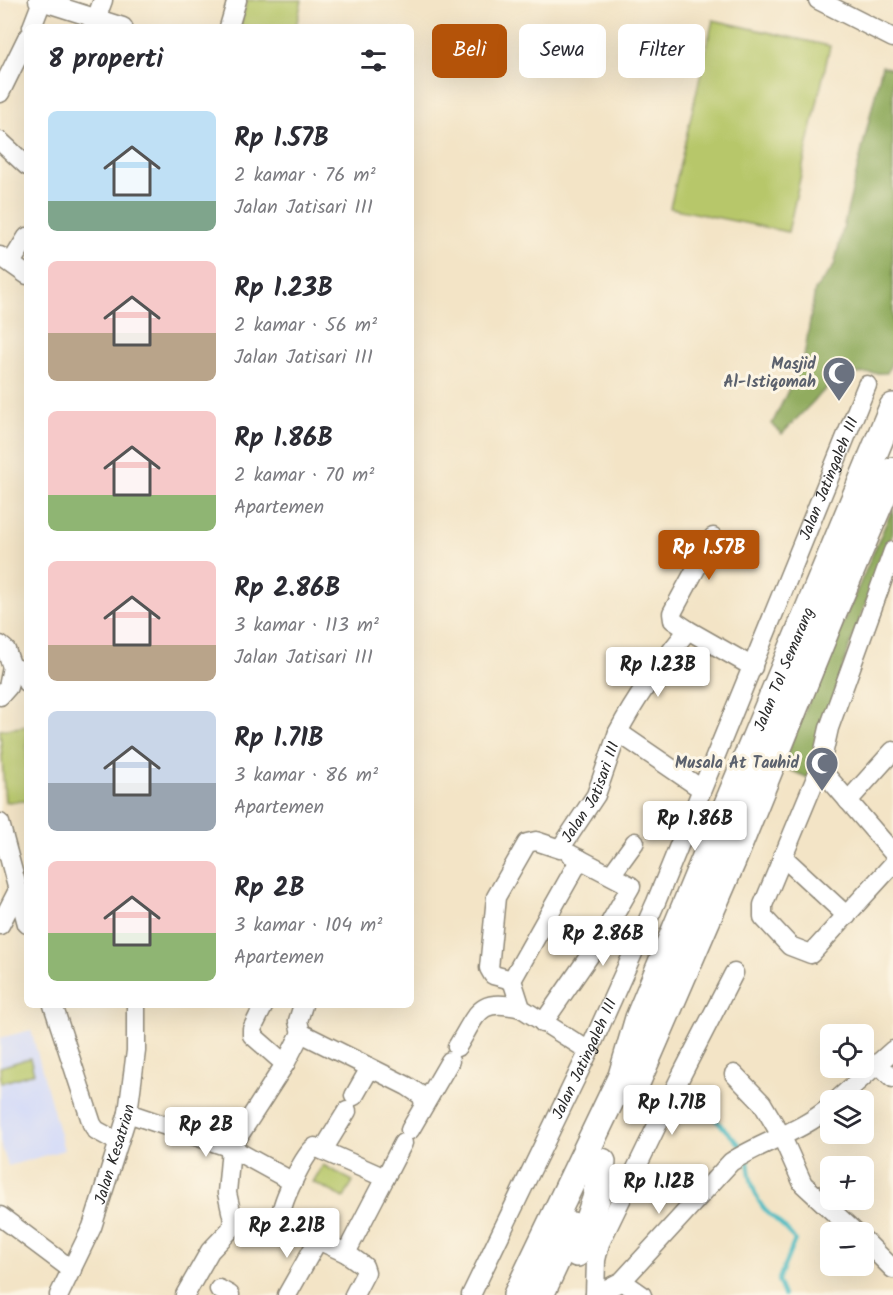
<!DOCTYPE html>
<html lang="id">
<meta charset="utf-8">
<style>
:root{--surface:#fff;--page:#f7f7f7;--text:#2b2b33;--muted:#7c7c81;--accent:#b45309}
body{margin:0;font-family:Kalam,sans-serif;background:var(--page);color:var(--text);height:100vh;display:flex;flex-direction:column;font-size:22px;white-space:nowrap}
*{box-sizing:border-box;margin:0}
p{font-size:20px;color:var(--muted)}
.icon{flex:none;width:33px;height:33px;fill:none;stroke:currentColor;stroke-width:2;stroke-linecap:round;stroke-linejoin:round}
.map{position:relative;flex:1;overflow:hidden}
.panel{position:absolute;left:24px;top:24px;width:390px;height:984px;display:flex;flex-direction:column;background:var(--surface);border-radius:9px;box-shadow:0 6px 24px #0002}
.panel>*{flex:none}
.guide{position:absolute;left:432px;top:24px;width:370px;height:54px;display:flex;gap:12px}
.fabs{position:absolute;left:820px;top:1024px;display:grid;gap:12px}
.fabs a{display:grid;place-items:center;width:54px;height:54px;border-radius:9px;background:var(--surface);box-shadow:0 6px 24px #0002;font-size:30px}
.price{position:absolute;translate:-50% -51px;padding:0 14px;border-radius:6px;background:#fff;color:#222;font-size:20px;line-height:39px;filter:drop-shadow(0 2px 3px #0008)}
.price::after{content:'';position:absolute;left:50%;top:36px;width:18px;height:14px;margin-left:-9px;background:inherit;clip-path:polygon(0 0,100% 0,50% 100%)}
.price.selected{background:var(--accent);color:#fff}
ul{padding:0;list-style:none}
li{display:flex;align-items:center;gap:18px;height:150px;padding:0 24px}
li span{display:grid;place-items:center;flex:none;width:168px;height:120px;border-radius:9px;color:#555}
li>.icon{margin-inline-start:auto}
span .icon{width:72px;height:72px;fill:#fffc;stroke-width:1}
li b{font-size:26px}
h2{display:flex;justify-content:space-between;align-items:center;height:72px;padding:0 24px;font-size:26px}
.tag{padding:0 21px;border-radius:9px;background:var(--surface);box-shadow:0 6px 24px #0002;font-size:21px;line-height:54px}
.tag.selected{background:var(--accent);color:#fff}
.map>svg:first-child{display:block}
.built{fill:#d1d9f9}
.green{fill:#b7c76a;stroke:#71794a;stroke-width:1.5}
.forest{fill:#91ac5e;stroke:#5e6c44;stroke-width:1.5}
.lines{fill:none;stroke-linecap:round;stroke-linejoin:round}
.stream{stroke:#4ebcc3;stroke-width:4}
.minor-casing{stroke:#8f8878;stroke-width:21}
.highway-casing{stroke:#8f8878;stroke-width:30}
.minor{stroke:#fff;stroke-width:18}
.highway{stroke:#fff;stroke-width:27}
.labels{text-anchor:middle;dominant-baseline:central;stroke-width:6;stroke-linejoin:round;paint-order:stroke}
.worship-label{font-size:16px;font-weight:bold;fill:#5b616d;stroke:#fcf5e5;text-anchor:end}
.street-label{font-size:16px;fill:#2b2b2b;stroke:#fcf5e5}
</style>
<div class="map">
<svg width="893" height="1295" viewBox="0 0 893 1295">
<rect width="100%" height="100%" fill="#fcf5e5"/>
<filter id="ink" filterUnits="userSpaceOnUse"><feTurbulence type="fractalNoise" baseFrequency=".0167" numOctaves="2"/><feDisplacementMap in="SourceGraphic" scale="12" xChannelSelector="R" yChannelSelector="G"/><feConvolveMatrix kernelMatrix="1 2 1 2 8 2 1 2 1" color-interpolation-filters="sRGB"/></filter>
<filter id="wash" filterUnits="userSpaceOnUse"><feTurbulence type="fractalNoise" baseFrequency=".008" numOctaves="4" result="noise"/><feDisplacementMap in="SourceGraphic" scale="24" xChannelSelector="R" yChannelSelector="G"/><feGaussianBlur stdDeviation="1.35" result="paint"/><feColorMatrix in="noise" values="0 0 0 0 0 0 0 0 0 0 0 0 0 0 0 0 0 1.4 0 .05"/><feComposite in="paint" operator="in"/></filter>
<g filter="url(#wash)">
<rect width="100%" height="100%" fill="#f3e4c6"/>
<path class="built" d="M31 1030 64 1150 8 1166 0 1142V1038Z"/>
<path class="green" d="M247 0H302L296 27H240Z
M713 20 830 46 788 232 670 208Z
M27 726V801L5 802 0 730Z
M30 1058 34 1073 1 1083 0 1067Z
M323 1165 353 1181 344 1198 313 1182Z"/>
<path class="forest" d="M882 66 893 69V359L887 373 840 374 782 434 772 424 804 357 815 290 834 266Z
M893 507V533L851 642 808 778 781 766Z"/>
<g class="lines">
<path class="stream" d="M698 1116 711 1115 744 1149
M748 1159C749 1176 754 1200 768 1213 778 1222 787 1228 795 1240L778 1281 784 1295"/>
</g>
</g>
<g filter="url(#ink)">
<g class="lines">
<defs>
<g id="minor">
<path d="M38 0 123 27"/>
<path d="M818 0 893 38"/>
<path d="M32 27 42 1"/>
<path d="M93 27 103 0"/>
<path d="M229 27 237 0"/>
<path d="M0 93 27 38"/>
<path d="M0 141 27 166"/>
<path d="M0 256 27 275"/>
<path d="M11 263 27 237"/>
<path d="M893 551 829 728 820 768 763 905V917L790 946 811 954 893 864"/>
<path d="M688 630 673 620 672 613 713 537"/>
<path d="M0 645 6 650 12 667"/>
<path d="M0 696 8 687 12 667 25 671 27 683"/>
<path d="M820 768 893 853"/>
<path d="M700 788 618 732C638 694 661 663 688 630L753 667"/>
<path d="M848 801 893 751"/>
<path d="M0 823 27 924"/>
<path d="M782 856 847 916"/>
<path d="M580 859 512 980 521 1008 589 1051"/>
<path d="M611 875 635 842"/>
<path d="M0 925 17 892"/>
<path id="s1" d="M512 980 493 975 489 968 496 897 527 843 536 841 560 849 596 795 618 732"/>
<path d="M53 1005 92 1124 96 1130 118 1142"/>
<path d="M264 1005 252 1029V1035L285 1064"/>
<path d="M543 1023 599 942 631 886 570 854"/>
<path d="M301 1033 407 1086 422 1096 424 1105"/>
<path d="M301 1033 298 1021 303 1005"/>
<path d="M457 1047C478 1013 478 997 521 1008"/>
<path d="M878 1064 893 1078"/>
<path d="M734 1074 762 1103 782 1137 803 1184 856 1233"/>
<path d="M354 1096 370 1068"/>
<path d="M836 1101 893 1050"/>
<path d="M128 1113 231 1148 293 1182"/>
<path d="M410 1130 450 1061"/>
<path d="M315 1147 385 1178 346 1253 318 1240 281 1215C282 1201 304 1154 315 1147Z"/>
<path d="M323 1150 347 1111"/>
<path d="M385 1178 403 1143"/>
<path d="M0 1216 72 1270"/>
<path d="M864 1240 893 1269"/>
<path d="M346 1253 364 1266 366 1272 354 1295"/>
<path d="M622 1281 642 1295"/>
<path d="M219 1289 230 1295"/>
<path id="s2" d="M59 1295 92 1227 128 1113 136 1051V1005"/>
<path d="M185 1295 210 1251 231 1229 233 1220 227 1193 231 1148 285 1064 301 1033"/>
<path d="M287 1295 318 1240"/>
<path id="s3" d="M471 1295 589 1051 656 902 867 385"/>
<path d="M595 1295 596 1260 600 1243 681 1076 734 973"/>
<path d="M595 1295 622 1281 731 1162C765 1140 800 1133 831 1106"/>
</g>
<g id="highway">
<path d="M633 1090 732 861 833 612 893 471"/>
<path d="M577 1253 596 1199 602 1162"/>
<path id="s4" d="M517 1295 622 1076 639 1018 893 407"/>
<path d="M540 1295 572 1226"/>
</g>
</defs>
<use href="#minor" class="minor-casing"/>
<use href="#highway" class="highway-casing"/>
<use href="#minor" class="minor"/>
<use href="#highway" class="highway"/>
</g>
</g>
<defs>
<symbol id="mosque-pin" viewBox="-11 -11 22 30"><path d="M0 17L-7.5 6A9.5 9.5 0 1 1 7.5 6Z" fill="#6b7280" stroke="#fcf5e5"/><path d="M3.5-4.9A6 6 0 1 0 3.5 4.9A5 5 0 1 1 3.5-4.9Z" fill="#fff"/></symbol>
</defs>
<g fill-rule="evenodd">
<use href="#mosque-pin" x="820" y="354" width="38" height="52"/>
<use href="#mosque-pin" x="803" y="744" width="38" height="52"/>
</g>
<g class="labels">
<g class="worship-label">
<text x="816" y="364">Masjid<tspan x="816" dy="18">Al-Istiqomah</tspan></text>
<text x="799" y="763">Musala At Tauhid</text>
</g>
<g class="street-label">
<text stroke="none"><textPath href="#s3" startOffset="892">Jalan Jatingaleh III</textPath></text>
<text stroke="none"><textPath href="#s4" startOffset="681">Jalan Tol Semarang</textPath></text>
<text stroke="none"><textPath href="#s1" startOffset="261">Jalan Jatisari III</textPath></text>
<text stroke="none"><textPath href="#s3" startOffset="262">Jalan Jatingaleh III</textPath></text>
<text stroke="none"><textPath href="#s2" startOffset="152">Jalan Kesatrian</textPath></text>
</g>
</g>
</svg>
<div class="fabs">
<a><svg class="icon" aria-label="locate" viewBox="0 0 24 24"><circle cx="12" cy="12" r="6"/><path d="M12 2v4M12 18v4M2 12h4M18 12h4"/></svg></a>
<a><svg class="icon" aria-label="layers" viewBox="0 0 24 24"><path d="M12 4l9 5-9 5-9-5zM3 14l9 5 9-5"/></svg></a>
<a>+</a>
<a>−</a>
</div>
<b class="price selected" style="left:709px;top:581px">Rp 1.57B</b>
<b class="price" style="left:658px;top:698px">Rp 1.23B</b>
<b class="price" style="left:695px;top:852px">Rp 1.86B</b>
<b class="price" style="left:603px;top:967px">Rp 2.86B</b>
<b class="price" style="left:672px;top:1136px">Rp 1.71B</b>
<b class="price" style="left:206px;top:1158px">Rp 2B</b>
<b class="price" style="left:659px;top:1215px">Rp 1.12B</b>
<b class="price" style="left:287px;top:1259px">Rp 2.21B</b>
<div class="guide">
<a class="tag selected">Beli</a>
<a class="tag">Sewa</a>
<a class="tag">Filter</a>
</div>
<section class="panel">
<h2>8 properti<svg class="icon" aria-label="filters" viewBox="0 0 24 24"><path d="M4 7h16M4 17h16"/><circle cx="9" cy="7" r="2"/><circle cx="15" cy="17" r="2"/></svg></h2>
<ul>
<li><span style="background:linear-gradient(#bfe0f5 75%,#7fa58c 0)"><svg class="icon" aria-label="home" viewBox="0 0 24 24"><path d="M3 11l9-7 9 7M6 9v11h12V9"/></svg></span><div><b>Rp 1.57B</b><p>2 kamar · 76 m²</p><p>Jalan Jatisari III</p></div></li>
<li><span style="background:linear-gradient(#f6c9c9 60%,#b9a48a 0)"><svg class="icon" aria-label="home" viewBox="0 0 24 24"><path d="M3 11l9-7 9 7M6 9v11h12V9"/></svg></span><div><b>Rp 1.23B</b><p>2 kamar · 56 m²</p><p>Jalan Jatisari III</p></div></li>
<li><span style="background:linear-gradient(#f6c9c9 70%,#8fb573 0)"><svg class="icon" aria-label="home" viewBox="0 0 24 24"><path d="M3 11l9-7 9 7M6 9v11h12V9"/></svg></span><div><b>Rp 1.86B</b><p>2 kamar · 70 m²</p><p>Apartemen</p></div></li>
<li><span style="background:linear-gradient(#f6c9c9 70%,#b9a48a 0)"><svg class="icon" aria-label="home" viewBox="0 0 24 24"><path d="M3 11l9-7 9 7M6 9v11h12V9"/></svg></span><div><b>Rp 2.86B</b><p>3 kamar · 113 m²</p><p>Jalan Jatisari III</p></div></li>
<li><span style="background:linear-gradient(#c9d6e8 60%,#9aa5b1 0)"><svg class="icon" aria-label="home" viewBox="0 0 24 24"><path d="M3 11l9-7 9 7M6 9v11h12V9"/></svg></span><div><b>Rp 1.71B</b><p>3 kamar · 86 m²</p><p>Apartemen</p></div></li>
<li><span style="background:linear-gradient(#f6c9c9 60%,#8fb573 0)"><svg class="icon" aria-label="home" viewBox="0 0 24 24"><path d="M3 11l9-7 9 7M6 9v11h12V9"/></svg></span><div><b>Rp 2B</b><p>3 kamar · 104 m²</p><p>Apartemen</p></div></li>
</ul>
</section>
</div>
